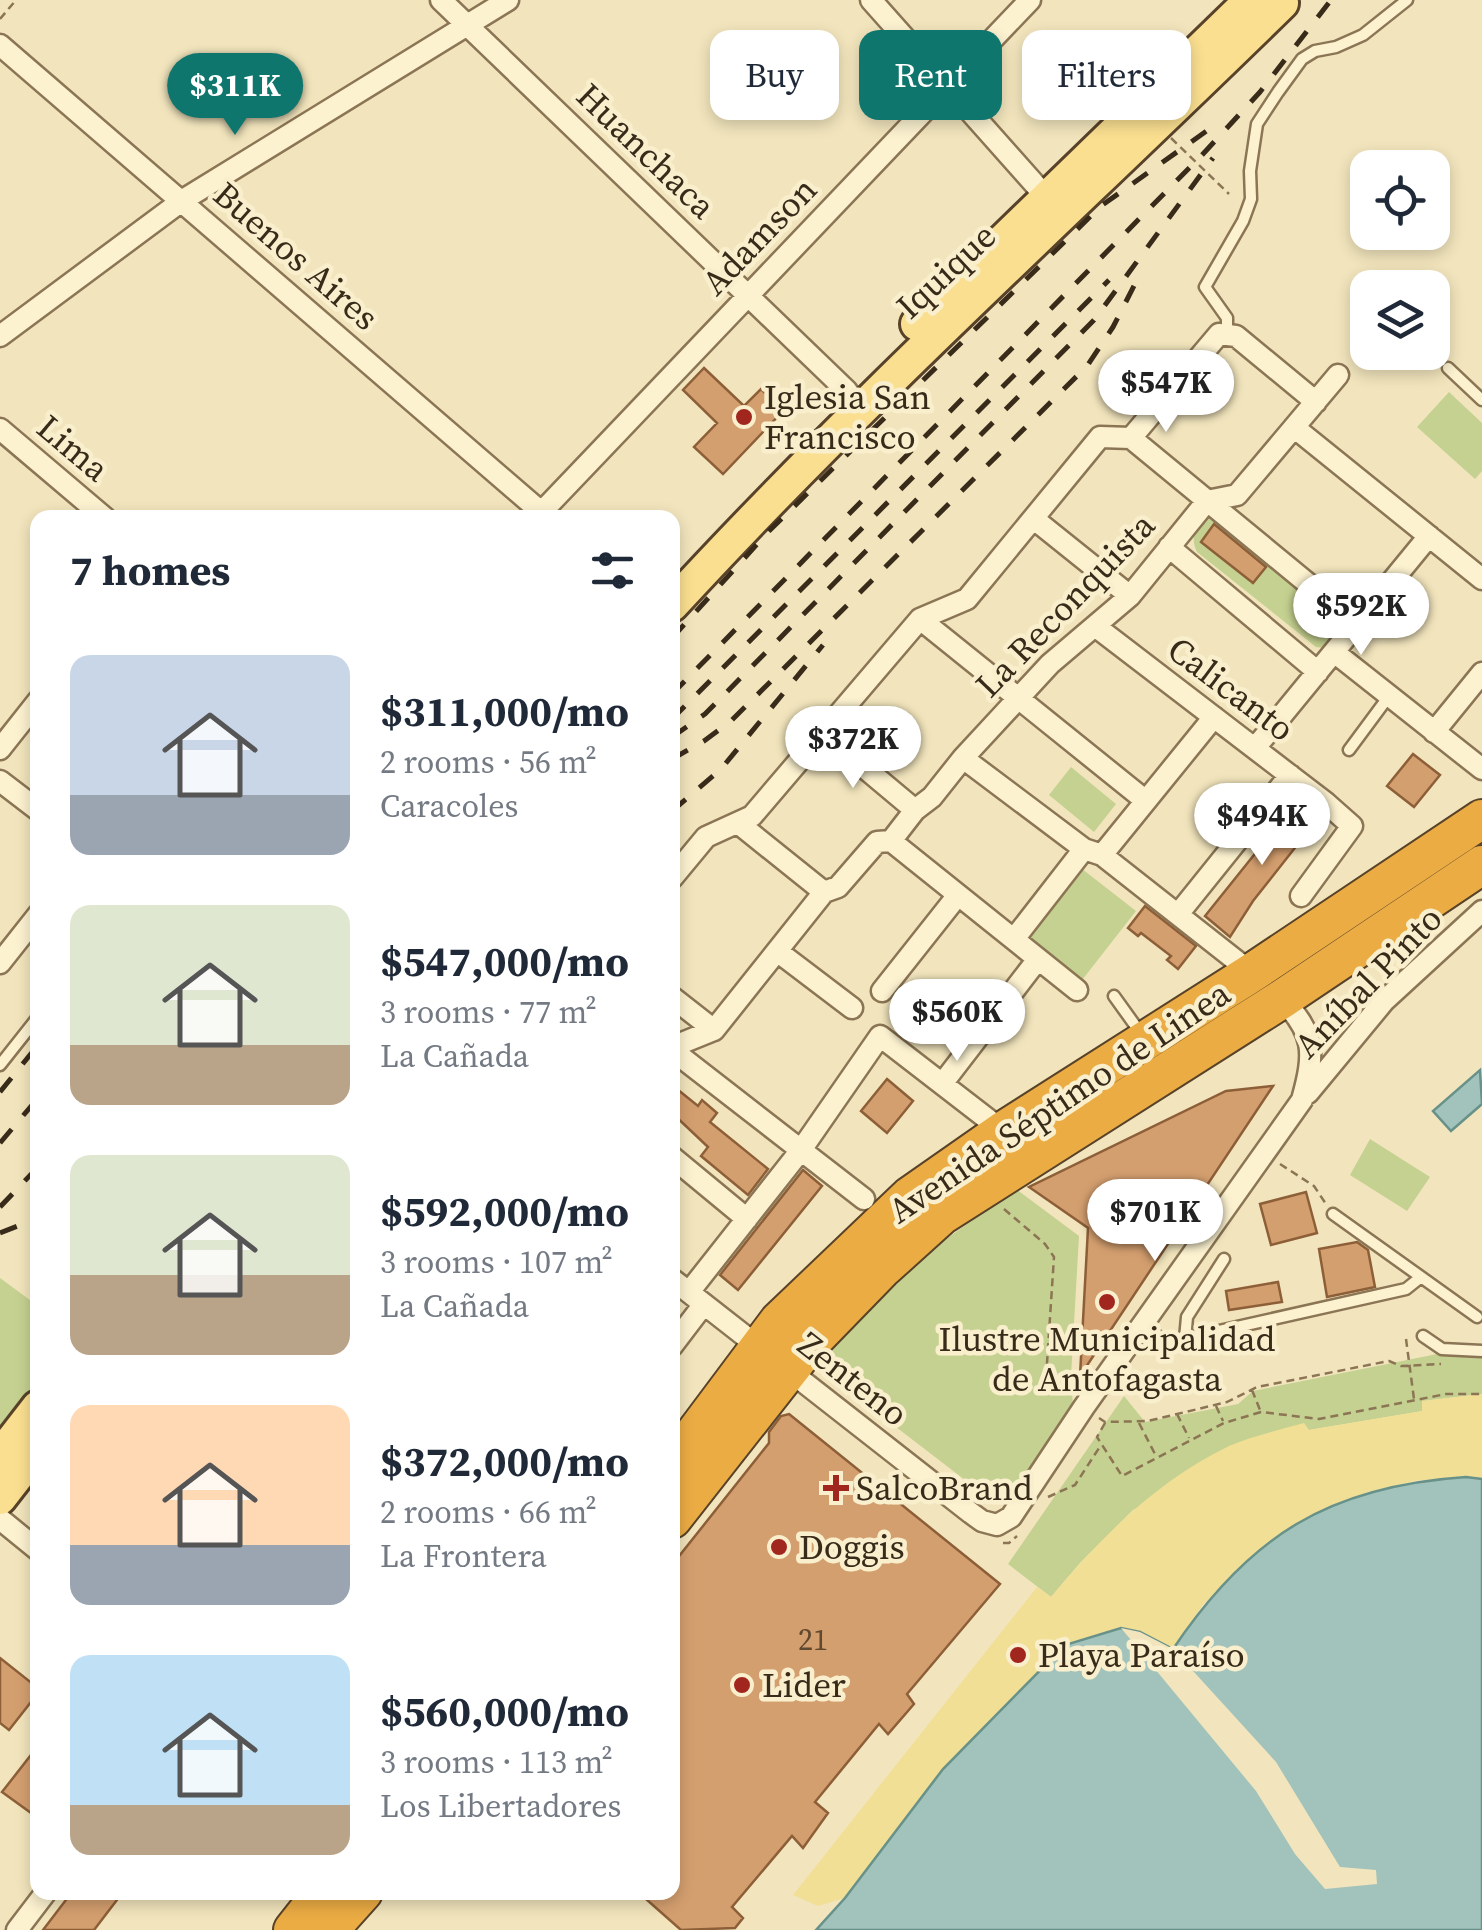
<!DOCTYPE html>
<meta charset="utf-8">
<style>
:root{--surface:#fff;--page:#f2f2f3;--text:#1f2937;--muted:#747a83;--accent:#0f766e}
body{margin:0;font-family:"Source Serif 4",serif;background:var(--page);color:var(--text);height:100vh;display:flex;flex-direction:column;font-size:38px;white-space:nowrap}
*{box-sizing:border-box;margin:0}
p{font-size:32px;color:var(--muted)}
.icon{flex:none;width:55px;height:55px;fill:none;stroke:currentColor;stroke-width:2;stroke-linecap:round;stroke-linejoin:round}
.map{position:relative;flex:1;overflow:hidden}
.drawer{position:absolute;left:30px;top:510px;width:650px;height:1390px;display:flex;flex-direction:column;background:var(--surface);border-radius:20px;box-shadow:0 5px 15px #0003}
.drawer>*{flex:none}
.banner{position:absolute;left:710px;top:30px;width:620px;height:90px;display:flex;gap:20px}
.fabs{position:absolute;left:1350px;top:150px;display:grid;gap:20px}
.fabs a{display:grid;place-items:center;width:100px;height:100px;border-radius:20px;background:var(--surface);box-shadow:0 5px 15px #0003;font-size:50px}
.price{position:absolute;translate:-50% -85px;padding:0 22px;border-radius:35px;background:#fff;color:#222;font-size:32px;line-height:65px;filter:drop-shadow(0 2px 5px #0008)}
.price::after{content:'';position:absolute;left:50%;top:60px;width:30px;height:22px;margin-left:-15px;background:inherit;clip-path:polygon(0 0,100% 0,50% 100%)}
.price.selected{background:var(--accent);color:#fff}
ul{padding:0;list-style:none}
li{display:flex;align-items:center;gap:30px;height:250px;padding:0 40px}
li span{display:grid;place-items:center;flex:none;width:280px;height:200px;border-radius:20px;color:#555}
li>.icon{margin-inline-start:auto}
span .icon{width:120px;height:120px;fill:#fffc;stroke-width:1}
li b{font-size:42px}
h2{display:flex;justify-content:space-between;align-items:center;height:120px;padding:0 40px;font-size:42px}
.pill{padding:0 35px;border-radius:20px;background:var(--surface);box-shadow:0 5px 15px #0003;font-size:35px;line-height:90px}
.pill.selected{background:var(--accent);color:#fff}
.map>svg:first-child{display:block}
.green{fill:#c5d190}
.sand{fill:#f1df96}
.water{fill:#a1c3bb;stroke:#679189;stroke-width:2.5}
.pier{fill:#f2e5bd}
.building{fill:#d49f6f;stroke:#8d5f38;stroke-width:2.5}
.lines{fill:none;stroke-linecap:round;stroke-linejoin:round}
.lane-casing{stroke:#8b7554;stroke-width:15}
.street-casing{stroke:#8b7554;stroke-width:25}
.primary-casing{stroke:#584229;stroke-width:38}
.highway-casing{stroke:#584229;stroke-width:42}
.path{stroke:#8b7554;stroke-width:2.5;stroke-dasharray:8 5;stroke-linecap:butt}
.lane{stroke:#fcf2d0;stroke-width:10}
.street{stroke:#fcf2d0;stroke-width:20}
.primary{stroke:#fadf90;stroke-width:32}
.highway{stroke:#ebac44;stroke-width:38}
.rail{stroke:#392b1a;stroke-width:5;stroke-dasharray:18 18;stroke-linecap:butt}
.path-bridge{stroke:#8b7554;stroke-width:2.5;stroke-dasharray:8 5;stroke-linecap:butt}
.poi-dot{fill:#a0261e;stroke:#f9efcd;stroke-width:4}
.labels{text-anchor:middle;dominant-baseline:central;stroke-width:9;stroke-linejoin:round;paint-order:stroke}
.number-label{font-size:30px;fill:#60482f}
.street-label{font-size:35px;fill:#392b1a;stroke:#f9efcd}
.poi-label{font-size:35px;fill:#392b1a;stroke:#f9efcd;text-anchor:start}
</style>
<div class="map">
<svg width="1482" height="1930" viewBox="0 0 1482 1930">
<rect width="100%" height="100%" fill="#f2e5bd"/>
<path class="green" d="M1449 392 1482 423V471L1475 479 1417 427Z
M1212 516 1347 622 1325 648 1316 647 1197 552C1189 536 1196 523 1212 516Z
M1071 767 1116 804 1094 832 1049 795Z
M1077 865 1136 911 1079 984 1020 939Z
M1370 1139 1430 1177 1407 1211 1350 1175Z
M1016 1189 1079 1236 1071 1376 1073 1407 1005 1504 991 1500 827 1374 820 1361 823 1351 904 1269Z
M0 1278 38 1306 37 1380 0 1429Z
M1482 1345V1394L1423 1401V1411L1309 1430 1133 1510 1080 1563 1051 1597 1008 1564 1124 1396 1145 1422 1238 1404 1253 1391Z"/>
<path class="sand" d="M1482 1394V1479L1419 1480 1367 1492 1204 1603 1173 1649 1165 1646 1065 1645 943 1769 845 1898 818 1906 793 1895 1037 1587 1051 1597C1101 1537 1158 1480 1229 1446 1252 1436 1279 1430 1304 1423L1309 1430 1422 1411V1401Z"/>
<path class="water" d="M1480 1070 1482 1104 1451 1131 1433 1111Z
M1466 1477 1482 1479V1930H816L845 1898 943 1769 1065 1645 1121 1628 1140 1632 1173 1649C1249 1536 1329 1486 1466 1477Z"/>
<path class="pier" d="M1121 1628 1140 1632 1173 1649 1276 1762 1340 1867 1376 1870 1377 1884 1325 1889 1295 1854 1256 1791Z"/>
<path class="building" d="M704 368 744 406 761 389 783 411 723 474 694 447 717 423 683 390Z
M1214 524 1266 567 1253 583 1201 542Z
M1413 754 1440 775 1414 807 1387 786Z
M1299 799 1320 816 1253 901 1230 937 1205 916Z
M1145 906 1196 946 1178 969 1167 960 1171 956 1141 933 1138 936 1128 928Z
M887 1079 913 1101 887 1133 861 1111Z
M672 1085 698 1106 702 1100 717 1113 710 1122 768 1169 748 1195 701 1156 708 1147 672 1113Z
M1273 1086 1080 1376 1088 1228 1029 1187 1226 1091Z
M803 1170 822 1186 738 1290 720 1275Z
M1306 1192 1317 1233 1271 1245 1260 1204Z
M1357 1242 1368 1250 1375 1287 1327 1297 1319 1249Z
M1278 1282 1282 1302 1229 1310 1226 1291Z
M789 1414 1000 1584 907 1694 914 1704 888 1734 879 1724 815 1802 828 1813 803 1848 792 1836 732 1907 743 1918 735 1928 681 1930 638 1892H672V1565L769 1443V1432L781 1416Z
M0 1658 38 1688V1693L9 1730 0 1723Z
M38 1746V1818L2 1792Z
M72 1892H123L94 1930H43Z"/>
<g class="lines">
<defs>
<path id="lane" d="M1227 333V318L1205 287 1243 221 1251 199 1250 171 1257 124 1278 92 1302 59 1315 51 1336 47 1363 35 1407 0
M1448 368 1482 400
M1349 750 1389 696
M1114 996 1142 1035
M0 1065 38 1017
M1333 1214 1477 1317
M1142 1326 1161 1338 1179 1340 1406 1289 1421 1277
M1423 1336 1442 1349 1482 1351
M1185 1339 1187 1317 1224 1259"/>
<path id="street" d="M441 0 847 391
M871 0 1047 198
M0 45 548 518
M0 336 183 200 508 0
M1295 428 1482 579
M0 429 105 518
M1131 438 1219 334 1236 336 1316 402
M536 518 1030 0
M1034 519 1130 596
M1169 547 1318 672
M920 619 1146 801
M1095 626 1326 803 1352 826 1301 896
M1334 652 1482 769
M1434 732 1482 673
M823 733 915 810
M1255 748 1429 536
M0 749 38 701
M963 758 1084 849 1102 855 1257 977
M0 781 38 810
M738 823 824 892
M891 841 1077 990
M1102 855 1214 717
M672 878 706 837 752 816 920 619 967 599 1100 437 1131 438 1357 624
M1179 913 1290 775
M1014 939 1084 849
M777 951 852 1008
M0 963 38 915
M882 991 958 895
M672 997 714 1030
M672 1047 714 1030 824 892 838 887 877 842 891 841 915 810 932 797 963 758 1050 664 1130 596 1207 501 1237 495 1338 375
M672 1050 864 1199
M942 1084 1038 959
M1308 1093 1384 1001 1482 911
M672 1157 747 1219
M672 1279 971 1513 982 1521 997 1525 1011 1517 1084 1407 1302 1100C1315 1053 1316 1033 1279 996
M689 1292 801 1150 880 1036 1003 1131
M672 1346 704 1304
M0 1519 38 1550
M17 1930 46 1892"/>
<path id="primary" d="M917 324 1251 0
M672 605C866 394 1078 203 1282 3
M0 1456 38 1407
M0 1498 38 1449"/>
<path id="highway" d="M672 1464 779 1321 910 1196 1003 1131 1253 972 1482 819
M672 1519 811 1342 881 1270 942 1215 1282 999 1482 865
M293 1930 323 1892
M329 1930 363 1892"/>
</defs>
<use href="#lane" class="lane-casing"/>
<use href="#street" class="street-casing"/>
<use href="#primary" class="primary-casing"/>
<use href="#highway" class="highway-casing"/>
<path class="path" d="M0 19 16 0
M1280 1164 1314 1186 1326 1204
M1004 1209 1045 1244 1054 1257 1047 1363 1049 1375 1069 1395
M1406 1339 1414 1399
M1252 1390 1260 1410
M1216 1406 1223 1421
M1177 1414 1189 1438
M1099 1418 1105 1422 1148 1421 1227 1402 1257 1387 1389 1361 1401 1366 1441 1364
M1105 1423 1097 1437 1122 1476 1224 1423 1261 1412 1319 1419 1446 1394H1482
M1139 1423 1156 1456
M1048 1497 1075 1485 1101 1445
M1003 1543H1009L1017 1536"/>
<use href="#lane" class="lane"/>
<use href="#street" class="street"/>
<use href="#primary" class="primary"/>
<use href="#highway" class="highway"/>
<path class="rail" d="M672 638 769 531 1101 206 1208 130
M672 694 1202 155 1260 92 1331 0
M672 719 1109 280
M672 737 705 714 1094 320 1213 158
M672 759 704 741 732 720 1087 366 1113 327 1136 282
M672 811 721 769 823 645
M0 1092 38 1045
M0 1143 38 1098
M0 1207 38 1167
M0 1233 38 1218"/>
<path class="path-bridge" d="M1171 138 1229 194"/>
</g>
<g class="poi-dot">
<circle cx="744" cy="417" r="10"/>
<circle cx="1107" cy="1302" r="10"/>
<path d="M831 1473h10v10h10v10h-10v10h-10v-10h-10v-10h10z"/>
<circle cx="779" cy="1547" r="10"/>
<circle cx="1018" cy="1655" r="10"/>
<circle cx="742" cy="1685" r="10"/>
</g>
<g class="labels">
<g class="number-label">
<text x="813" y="1639">21</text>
</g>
<g class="street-label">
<text transform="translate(646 151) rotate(44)">Huanchaca</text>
<text transform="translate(759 236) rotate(-46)">Adamson</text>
<text transform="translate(296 256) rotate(41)">Buenos Aires</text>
<text transform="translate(946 271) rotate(-43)">Iquique</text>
<text transform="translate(73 448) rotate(40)">Lima</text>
<text transform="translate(1065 605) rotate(-46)">La Reconquista</text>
<text transform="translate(1231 689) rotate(37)">Calicanto</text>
<text transform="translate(1368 982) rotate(-46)">Aníbal Pinto</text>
<text transform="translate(1059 1102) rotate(-34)">Avenida Séptimo de Linea</text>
<text transform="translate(853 1379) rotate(38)">Zenteno</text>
</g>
<g class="poi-label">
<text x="764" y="397">Iglesia San<tspan x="764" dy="40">Francisco</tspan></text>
<text x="1107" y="1339" text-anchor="middle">Ilustre Municipalidad<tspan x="1107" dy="40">de Antofagasta</tspan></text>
<text x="856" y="1488">SalcoBrand</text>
<text x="799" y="1547">Doggis</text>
<text x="1038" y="1655">Playa Paraíso</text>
<text x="762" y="1685">Lider</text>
</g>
</g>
</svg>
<div class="fabs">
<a><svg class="icon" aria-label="locate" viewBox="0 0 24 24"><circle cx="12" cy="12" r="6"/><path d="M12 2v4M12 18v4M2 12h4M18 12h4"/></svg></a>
<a><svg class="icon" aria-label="layers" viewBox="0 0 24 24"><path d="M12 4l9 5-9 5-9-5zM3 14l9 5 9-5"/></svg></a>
</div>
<b class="price selected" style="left:235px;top:138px">$311K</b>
<b class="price" style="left:1166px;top:435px">$547K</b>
<b class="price" style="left:1361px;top:658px">$592K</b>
<b class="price" style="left:853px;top:791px">$372K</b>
<b class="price" style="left:1262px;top:868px">$494K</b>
<b class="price" style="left:957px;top:1064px">$560K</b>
<b class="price" style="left:1155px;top:1264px">$701K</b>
<div class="banner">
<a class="pill">Buy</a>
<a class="pill selected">Rent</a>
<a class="pill">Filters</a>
</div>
<section class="drawer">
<h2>7 homes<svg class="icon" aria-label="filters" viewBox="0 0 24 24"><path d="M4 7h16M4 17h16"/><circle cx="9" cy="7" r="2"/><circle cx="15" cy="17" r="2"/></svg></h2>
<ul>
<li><span style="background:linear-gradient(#c9d6e8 70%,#9aa5b1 0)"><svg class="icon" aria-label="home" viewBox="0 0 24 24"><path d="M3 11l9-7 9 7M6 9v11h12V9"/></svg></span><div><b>$311,000/mo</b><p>2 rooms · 56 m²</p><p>Caracoles</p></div></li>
<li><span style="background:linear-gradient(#dfe7d0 70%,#b9a48a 0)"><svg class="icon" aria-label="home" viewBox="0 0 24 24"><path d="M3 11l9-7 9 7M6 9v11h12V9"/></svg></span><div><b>$547,000/mo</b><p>3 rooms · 77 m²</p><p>La Cañada</p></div></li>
<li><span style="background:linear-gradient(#dfe7d0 60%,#b9a48a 0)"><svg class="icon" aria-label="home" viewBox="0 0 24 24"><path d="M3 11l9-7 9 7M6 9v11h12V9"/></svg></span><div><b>$592,000/mo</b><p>3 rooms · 107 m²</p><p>La Cañada</p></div></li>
<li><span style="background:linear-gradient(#ffd9b3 70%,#9aa5b1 0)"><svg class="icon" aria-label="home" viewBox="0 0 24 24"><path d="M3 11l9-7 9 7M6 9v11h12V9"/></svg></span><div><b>$372,000/mo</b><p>2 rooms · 66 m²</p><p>La Frontera</p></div></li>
<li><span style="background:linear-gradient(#bfe0f5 75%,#b9a48a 0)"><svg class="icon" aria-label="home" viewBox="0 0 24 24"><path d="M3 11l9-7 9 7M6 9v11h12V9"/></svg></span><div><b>$560,000/mo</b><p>3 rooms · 113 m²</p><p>Los Libertadores</p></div></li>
</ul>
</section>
</div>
